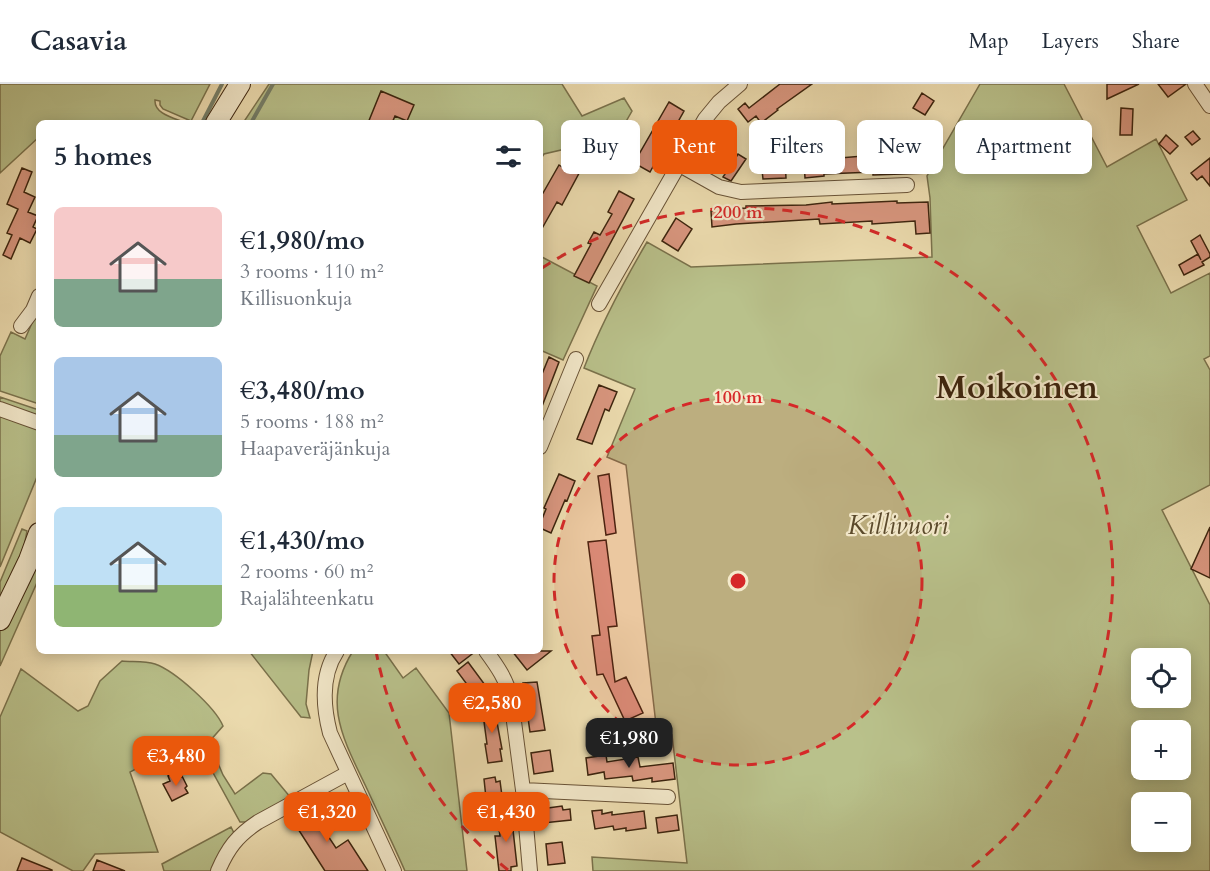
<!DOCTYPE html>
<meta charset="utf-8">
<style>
:root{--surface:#fff;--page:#f6f6f7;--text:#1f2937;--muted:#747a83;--line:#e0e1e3;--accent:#ea580c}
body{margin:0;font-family:Cardo,serif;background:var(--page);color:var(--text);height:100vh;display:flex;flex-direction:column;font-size:22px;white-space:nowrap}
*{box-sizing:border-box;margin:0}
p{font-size:20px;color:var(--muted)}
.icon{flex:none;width:33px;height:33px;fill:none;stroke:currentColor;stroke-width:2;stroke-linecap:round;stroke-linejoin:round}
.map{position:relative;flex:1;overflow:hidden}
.side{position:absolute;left:36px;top:36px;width:507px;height:534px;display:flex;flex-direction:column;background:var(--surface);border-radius:9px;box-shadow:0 3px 15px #0003}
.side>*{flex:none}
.guide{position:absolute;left:561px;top:36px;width:558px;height:54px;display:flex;gap:12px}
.tools{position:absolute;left:1131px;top:564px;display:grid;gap:12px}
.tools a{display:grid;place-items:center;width:60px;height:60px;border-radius:9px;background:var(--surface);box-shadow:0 3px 15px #0003;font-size:30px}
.price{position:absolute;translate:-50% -51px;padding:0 14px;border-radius:12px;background:var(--accent);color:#fff;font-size:20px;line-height:39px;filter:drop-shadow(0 2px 3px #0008)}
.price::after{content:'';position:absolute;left:50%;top:36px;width:18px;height:14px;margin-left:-9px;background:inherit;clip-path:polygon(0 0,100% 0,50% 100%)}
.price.current{background:#222;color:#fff}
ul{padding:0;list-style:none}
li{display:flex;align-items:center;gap:18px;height:150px;padding:0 18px}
li span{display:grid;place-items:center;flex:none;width:168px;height:120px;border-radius:9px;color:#555}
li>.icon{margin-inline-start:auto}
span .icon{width:72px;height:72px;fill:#fffc;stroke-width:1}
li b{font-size:26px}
h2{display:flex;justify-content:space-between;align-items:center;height:72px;padding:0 18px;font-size:26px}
.tag{padding:0 21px;border-radius:9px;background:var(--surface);box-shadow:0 3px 15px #0003;font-size:21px;line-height:54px}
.tag.current{background:var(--accent);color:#fff}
header{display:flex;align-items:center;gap:36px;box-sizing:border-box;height:84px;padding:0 30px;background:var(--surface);border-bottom:2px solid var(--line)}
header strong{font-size:28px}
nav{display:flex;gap:33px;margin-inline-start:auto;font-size:21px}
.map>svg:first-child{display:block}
.green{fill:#b9c18b;stroke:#7a724c;stroke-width:1.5;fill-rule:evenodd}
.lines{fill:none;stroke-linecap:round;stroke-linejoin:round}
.stream{stroke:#757f69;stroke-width:4}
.building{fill:#da9780;stroke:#3b230d;stroke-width:1.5}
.street-casing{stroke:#685236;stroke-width:16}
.secondary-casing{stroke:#3b230d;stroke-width:22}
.street{stroke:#f4eacc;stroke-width:14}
.secondary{stroke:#f4eacc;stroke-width:20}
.ring{fill:none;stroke:#d62828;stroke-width:3;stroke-dasharray:10 8}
.labels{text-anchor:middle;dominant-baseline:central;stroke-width:4.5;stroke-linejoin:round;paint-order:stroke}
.park-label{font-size:26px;font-style:italic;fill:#5a4a2c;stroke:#f4eacc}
.district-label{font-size:32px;font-weight:bold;fill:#3b230d;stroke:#f4eacc}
.centre{fill:#d62828;stroke:#f4eacc;stroke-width:3}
.ring-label{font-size:18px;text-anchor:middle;font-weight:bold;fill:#d62828;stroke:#f4eacc;stroke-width:4.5;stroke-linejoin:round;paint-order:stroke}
</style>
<header>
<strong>Casavia</strong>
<nav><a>Map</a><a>Layers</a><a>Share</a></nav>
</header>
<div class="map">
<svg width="1210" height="787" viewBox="0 0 1210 787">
<rect width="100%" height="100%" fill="#eedeb1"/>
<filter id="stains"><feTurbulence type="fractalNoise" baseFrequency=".00333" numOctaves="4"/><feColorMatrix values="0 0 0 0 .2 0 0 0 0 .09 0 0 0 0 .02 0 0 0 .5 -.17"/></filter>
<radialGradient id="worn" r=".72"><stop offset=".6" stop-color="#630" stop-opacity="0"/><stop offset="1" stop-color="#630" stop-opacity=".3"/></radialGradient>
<path class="green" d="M0 0H210L191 37 163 25 160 21V17L155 16C154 30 174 34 186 39H39V53L0 89Z
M269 0H562L582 32 624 14 632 27 617 53 544 70 540 76V39H243Z
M980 0H1064L1107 83 1156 55 1187 116 1137 142 1171 209 1210 189V272L1204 275 1210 286V401L1162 426 1210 521V787H593L592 773 687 779 672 651 657 649 626 381 607 373 635 305 584 284C601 240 623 199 647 158L691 183 932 173 930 114 927 92ZM1142 574H1180V614H1142ZM1142 646H1180V686H1142ZM1142 718H1180V758H1142Z
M540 172 597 202 563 276 540 266Z
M39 223V320L0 307V272L11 248 25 255Z
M0 313 39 326V332L0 320Z
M0 332 39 346V388L0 483Z
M22 445 27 447 22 474 0 521V498Z
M39 461V494L0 582V546Z
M249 567H313L309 586 306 620 310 634 301 633Z
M353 567H384L403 594 416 584 449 629 467 787H405C393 760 380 733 368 707 345 658 320 619 353 567Z
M122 577C132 578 145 577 155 580 175 587 215 623 223 642L209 658 223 691 235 710 263 689 271 690 291 714 268 725 247 738H240L194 654 130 688 158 768 95 770 83 787H73L0 748V633L21 585 78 627 88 622 100 597Z
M231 743 234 749 213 787H164L162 780Z"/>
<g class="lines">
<path class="stream" d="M202 39 222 0
M251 39 273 0"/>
</g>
<path class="building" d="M780 0H812L777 25 778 26 761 39 756 32 748 38 738 25 745 19 749 24Z
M1107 0H1139L1107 15Z
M1158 0H1186L1168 13Z
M381 7 414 21 407 37 395 32 392 39H368Z
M922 9 934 17 925 31 913 24Z
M669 18 684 27 650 88 634 79Z
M1121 24 1133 25 1132 51H1120Z
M1193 47 1200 55 1192 61 1185 53Z
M1166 51 1178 62 1170 70 1159 60Z
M580 60 592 65 562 121 557 118 540 148V107L543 109 559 81 562 83 569 70 574 72Z
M717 63 735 74V75L738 70 746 75 731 97 723 93 725 90 707 79Z
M928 64 930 89 873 91V88L824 90V92L805 94 804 77 863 72V74L918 73V65Z
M1210 74V102L1202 92 1197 96 1191 89Z
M785 75 786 94 763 95 761 77Z
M22 84 32 88 24 108 35 113 28 128 38 132 33 143 37 145 30 159 20 154 11 175 3 171 12 151 7 149 18 125 7 120Z
M619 107 634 115 589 199 574 192 591 160 588 159 594 148 600 151 612 130 608 128Z
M897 117V119L928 118 930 149 916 150 915 137 872 140V137L820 140 819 135 736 140 712 143 711 127 746 124V122L806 121 832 118V120Z
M676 134 692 145 678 167 662 157Z
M1200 151 1210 170V173L1202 178 1204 181 1184 191 1179 181 1198 170 1201 176 1191 157Z
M549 273 559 278 541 325 540 295Z
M599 301 617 308 609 327 605 325 592 360 577 355Z
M559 390 575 397 567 417 565 416 551 449 540 444V440L546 425 544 424Z
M609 390 616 449 606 451 598 392Z
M1210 443V494L1191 485Z
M606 456 617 542 608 543 615 598 626 593 643 629 625 637 603 590 597 591 592 552 600 551 588 458Z
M449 567H476L459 580Z
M512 567H551L527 586Z
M468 578 488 605 477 614 457 587Z
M537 598 545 646 530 648 523 599Z
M498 620 499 632 496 633 502 665H500L502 677 488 679 485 660H487L482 623Z
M550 666 553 687 534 690 531 669Z
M606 671 607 678 638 673 640 683 673 679 675 695 652 698V694L633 697 632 692 605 695 604 688 588 691 586 674Z
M177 688 180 693 182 692 187 702 185 704 188 709 172 717 163 700 170 697 168 692Z
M495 693 496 698 500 697 502 712 486 714 484 695Z
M309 722 317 736 330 727 337 738 324 746 336 764 348 756 368 787H325L291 734Z
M562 722 563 726 570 725 571 736 543 739 541 725Z
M602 726V730L612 728V731L644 727 646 744 626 747V744L614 746 613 742 595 745 592 727Z
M511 728 517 782 511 783V787H499L495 752H500L497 730Z
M677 731 679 746 658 749 656 734Z
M562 758 565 779 548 781 546 760Z
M22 774 52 786V787H17Z
M97 776 125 787H93Z"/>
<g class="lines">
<defs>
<path id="street" d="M1195 0 1210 22
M678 80 719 103 741 108 907 101
M599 220 705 35 719 18 740 0
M21 242 33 226 39 212
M0 325 39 339
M540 363 576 275
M337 567C321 591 323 622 330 649L394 787
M486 567C497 582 507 596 511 615L523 706 530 787
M523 706 668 713
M218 787C228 764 237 752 258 738L348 689"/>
<path id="secondary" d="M216 39 240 0
M0 536 29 476 39 449"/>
</defs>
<use href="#street" class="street-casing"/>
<use href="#secondary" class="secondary-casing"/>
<use href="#street" class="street"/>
<use href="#secondary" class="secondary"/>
</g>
<circle cx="738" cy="497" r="184" fill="#d62828" fill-opacity=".12"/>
<g class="ring">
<circle cx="738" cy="497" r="184"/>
<path d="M508 786A369 369 0 0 1 376 567M542 184A369 369 0 0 1 968 786"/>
</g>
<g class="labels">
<g class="park-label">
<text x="898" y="441">Killivuori</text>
</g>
<g class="district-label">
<text x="1017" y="304">Moikoinen</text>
</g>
</g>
<circle cx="738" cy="497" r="9" class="centre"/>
<g class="ring-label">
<text x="738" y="134">200 m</text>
<text x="738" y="319">100 m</text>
</g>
<rect width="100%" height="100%" filter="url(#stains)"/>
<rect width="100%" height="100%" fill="url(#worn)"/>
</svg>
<div class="tools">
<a><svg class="icon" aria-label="locate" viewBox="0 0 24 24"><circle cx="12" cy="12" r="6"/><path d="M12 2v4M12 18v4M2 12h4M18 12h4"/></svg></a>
<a>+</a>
<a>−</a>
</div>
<b class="price" style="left:492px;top:650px">€2,580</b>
<b class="price current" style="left:629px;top:685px">€1,980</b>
<b class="price" style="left:176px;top:703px">€3,480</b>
<b class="price" style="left:327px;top:759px">€1,320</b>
<b class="price" style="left:506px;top:759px">€1,430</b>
<div class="guide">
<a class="tag">Buy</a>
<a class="tag current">Rent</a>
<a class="tag">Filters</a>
<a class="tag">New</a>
<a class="tag">Apartment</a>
</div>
<section class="side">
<h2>5 homes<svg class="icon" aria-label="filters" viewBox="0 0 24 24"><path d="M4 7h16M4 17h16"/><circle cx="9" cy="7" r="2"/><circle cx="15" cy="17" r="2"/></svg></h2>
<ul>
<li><span style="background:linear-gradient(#f6c9c9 60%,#7fa58c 0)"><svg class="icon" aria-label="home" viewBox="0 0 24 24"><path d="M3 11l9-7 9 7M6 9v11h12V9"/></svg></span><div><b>€1,980/mo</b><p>3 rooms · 110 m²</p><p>Killisuonkuja</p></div></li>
<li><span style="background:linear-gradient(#a9c7e8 65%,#7fa58c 0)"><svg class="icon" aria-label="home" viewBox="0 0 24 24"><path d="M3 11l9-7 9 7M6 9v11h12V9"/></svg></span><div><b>€3,480/mo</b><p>5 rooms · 188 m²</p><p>Haapaveräjänkuja</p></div></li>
<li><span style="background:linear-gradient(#bfe0f5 65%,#8fb573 0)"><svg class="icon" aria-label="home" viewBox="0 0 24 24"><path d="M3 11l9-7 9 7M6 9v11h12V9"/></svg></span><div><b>€1,430/mo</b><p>2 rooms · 60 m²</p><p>Rajalähteenkatu</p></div></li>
</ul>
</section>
</div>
